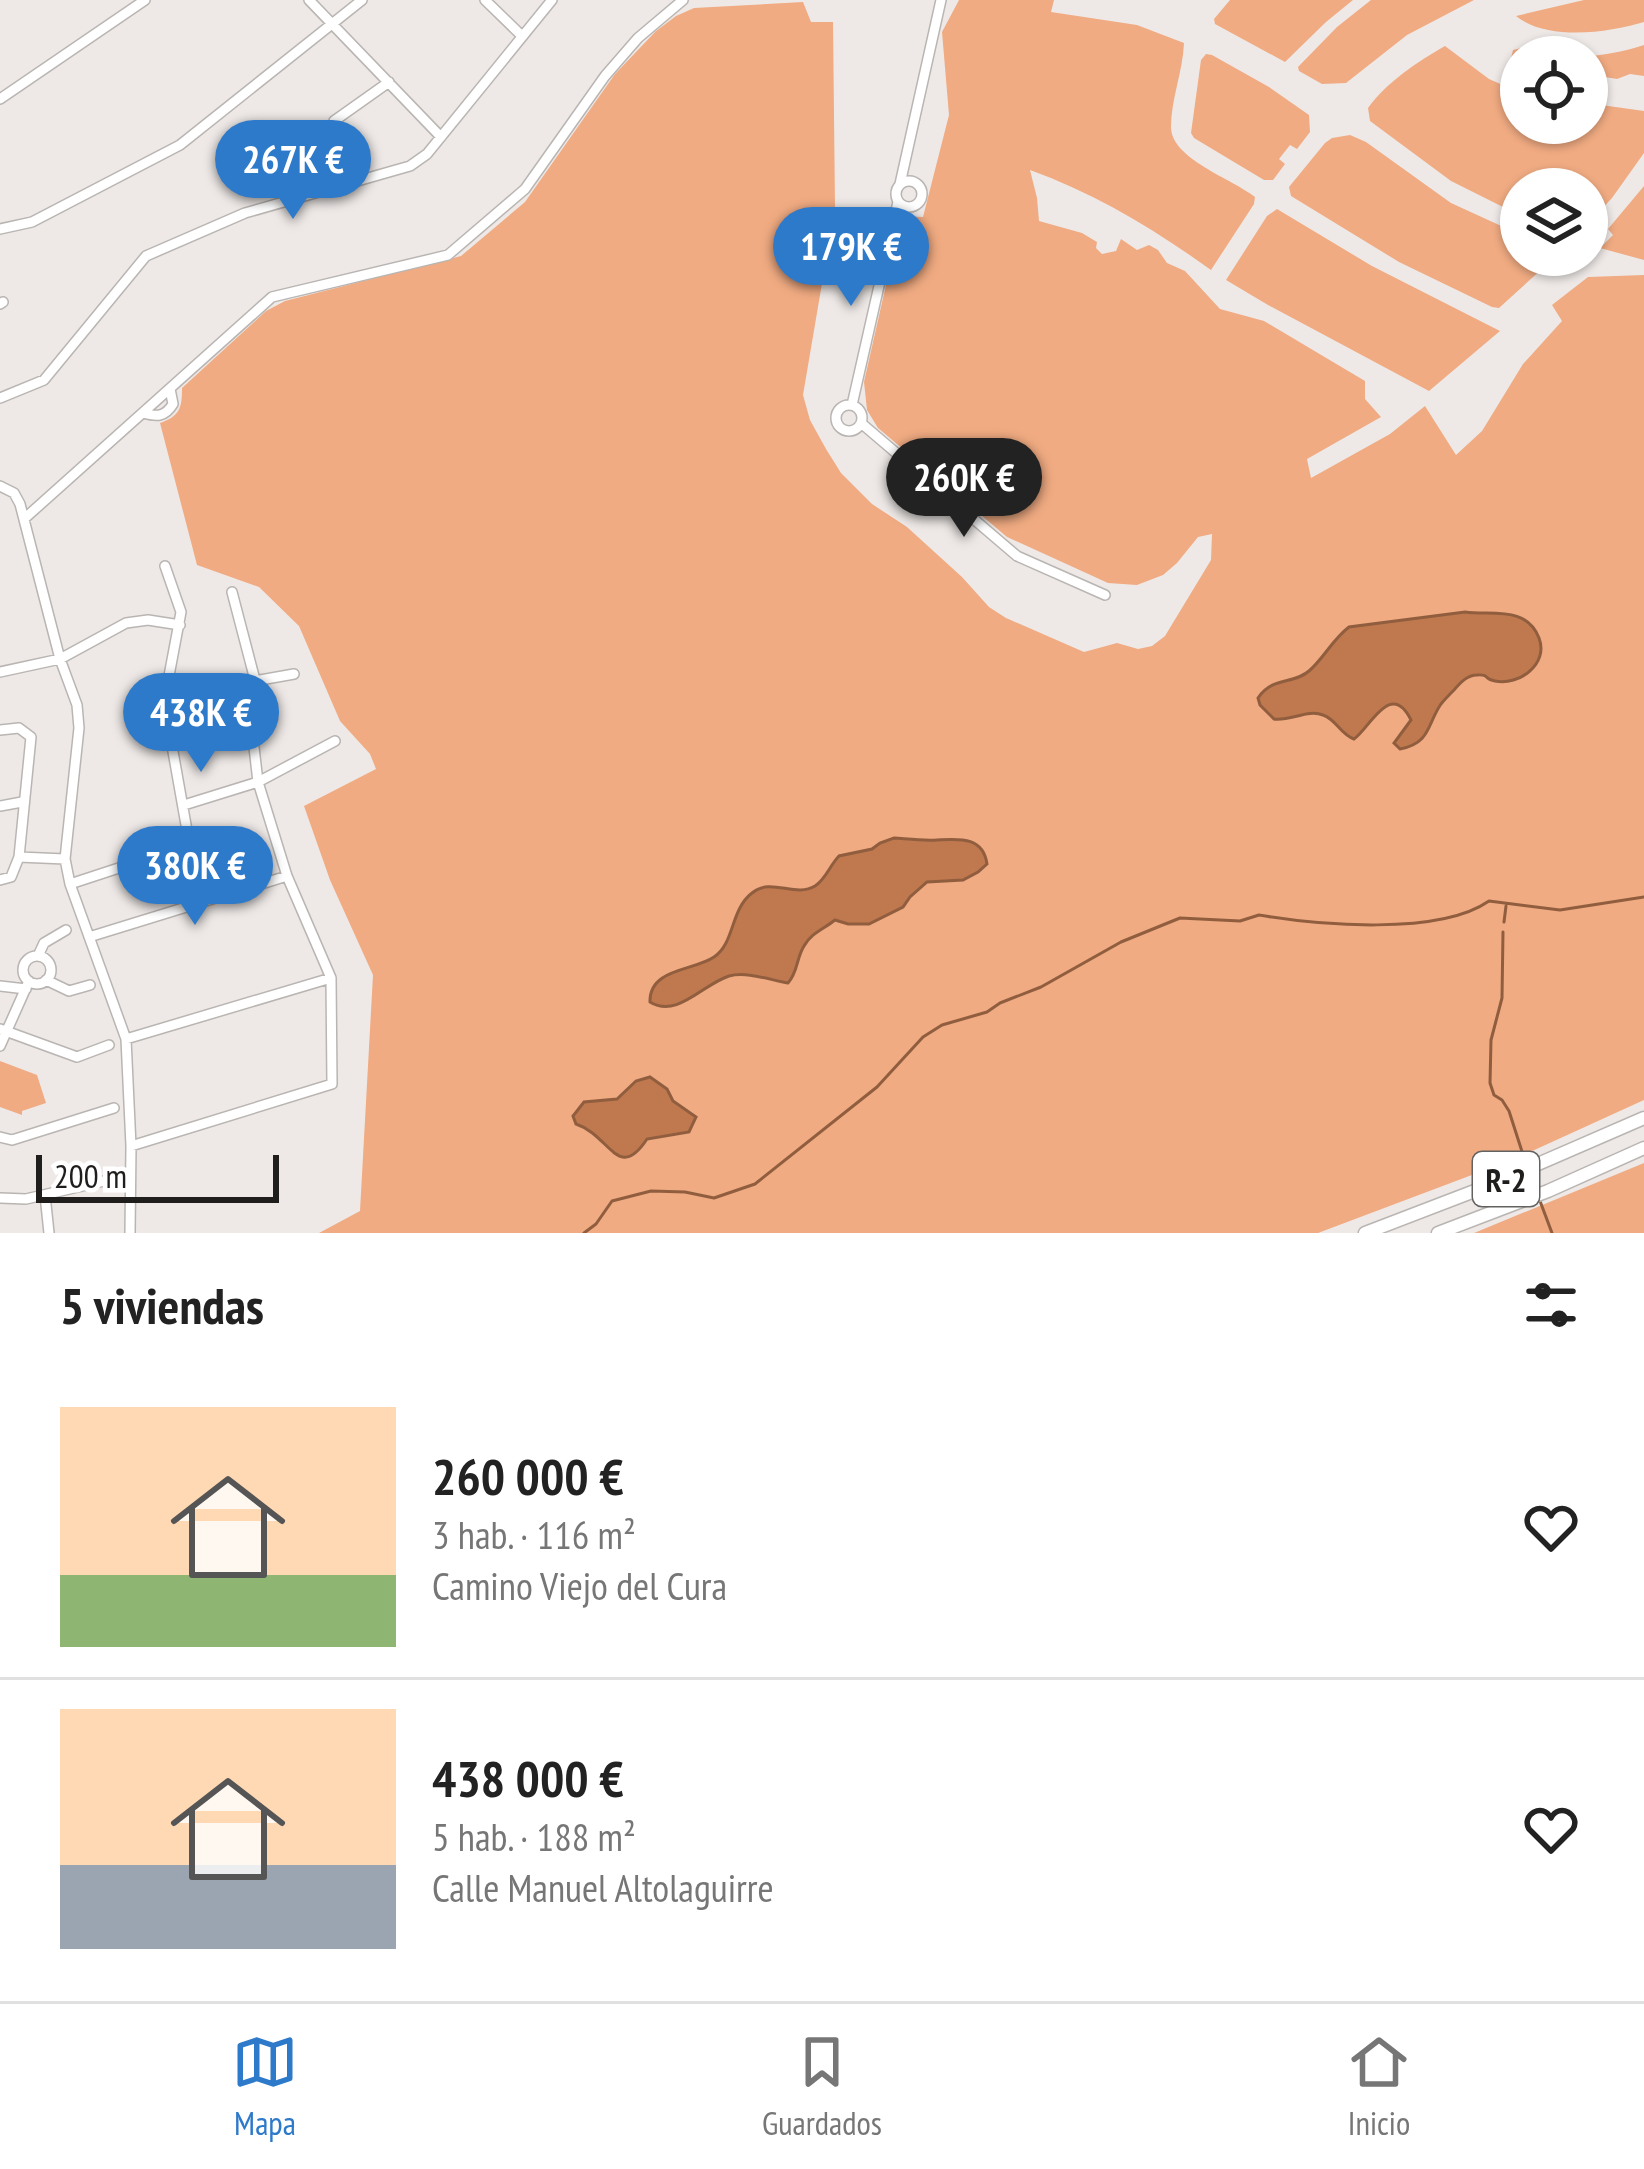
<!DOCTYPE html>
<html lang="es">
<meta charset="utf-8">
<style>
:root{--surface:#fff;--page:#f6f6f6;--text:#222;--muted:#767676;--line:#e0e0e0;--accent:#2e7aca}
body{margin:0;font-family:"PT Sans Narrow",sans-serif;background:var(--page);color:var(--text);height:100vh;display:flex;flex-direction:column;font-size:45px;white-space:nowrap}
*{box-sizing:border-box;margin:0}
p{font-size:39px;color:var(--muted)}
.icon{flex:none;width:66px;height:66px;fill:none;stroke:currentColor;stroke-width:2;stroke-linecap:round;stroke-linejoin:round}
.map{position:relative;height:1233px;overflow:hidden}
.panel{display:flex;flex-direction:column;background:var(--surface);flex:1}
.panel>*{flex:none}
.tools{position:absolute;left:1500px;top:36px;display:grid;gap:24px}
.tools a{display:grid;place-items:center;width:108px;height:108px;border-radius:50%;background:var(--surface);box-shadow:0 3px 9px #0004;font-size:60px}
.scale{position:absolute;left:36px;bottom:30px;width:243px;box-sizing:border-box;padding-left:12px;border:6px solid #201e1d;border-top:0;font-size:33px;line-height:42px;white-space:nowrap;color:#201e1d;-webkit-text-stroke:9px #fff;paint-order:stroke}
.price{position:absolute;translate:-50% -102px;padding:0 27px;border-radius:42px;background:var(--accent);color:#fff;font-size:39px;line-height:78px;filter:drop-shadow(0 3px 6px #0008)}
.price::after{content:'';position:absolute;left:50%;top:72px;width:36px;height:27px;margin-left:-18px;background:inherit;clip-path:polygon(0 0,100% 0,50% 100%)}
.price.active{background:#222;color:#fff}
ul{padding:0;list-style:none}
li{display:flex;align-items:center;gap:36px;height:300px;padding:0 60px}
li+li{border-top:3px solid var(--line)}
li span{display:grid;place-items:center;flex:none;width:336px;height:240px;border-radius:0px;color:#555}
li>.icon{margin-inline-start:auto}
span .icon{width:144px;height:144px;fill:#fffc;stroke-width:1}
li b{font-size:51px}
h2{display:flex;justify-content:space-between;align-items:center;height:144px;padding:0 60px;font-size:51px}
.tabs{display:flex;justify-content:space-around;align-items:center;height:168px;border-top:3px solid var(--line);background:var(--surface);font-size:33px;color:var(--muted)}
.tabs a{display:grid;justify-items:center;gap:6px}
.tabs .active{color:var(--accent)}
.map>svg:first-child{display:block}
.green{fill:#f0ab82}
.water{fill:#c0794e;stroke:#905e3f;stroke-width:3}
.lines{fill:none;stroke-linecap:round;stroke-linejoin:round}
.stream{stroke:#905e3f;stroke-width:3}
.minor-casing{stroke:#b9b5b2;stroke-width:12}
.highway-casing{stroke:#b9b5b2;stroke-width:15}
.minor{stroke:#fff;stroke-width:9}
.highway{stroke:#fff;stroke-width:12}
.labels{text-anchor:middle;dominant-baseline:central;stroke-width:10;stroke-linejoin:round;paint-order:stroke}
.shield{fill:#fff;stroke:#636261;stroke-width:3}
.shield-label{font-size:33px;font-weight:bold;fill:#201e1d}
</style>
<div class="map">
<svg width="1644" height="1233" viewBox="0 0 1644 1233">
<rect width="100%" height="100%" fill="#eee9e7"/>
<path class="green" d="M959 0H1054L1051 12 1137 25 1184 43C1183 71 1171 99 1171 127 1171 159 1233 179 1255 197L1254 204 1211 270C1154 229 1096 194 1030 170L1037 198 1039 221 1082 233 1097 242 1096 248 1102 254 1116 251 1121 239 1137 250 1149 245 1158 250 1167 263 1185 271 1220 309 1264 321 1365 381V399L1381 417 1307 459 1311 478 1390 434 1425 406 1456 455 1482 431 1523 364 1562 321 1552 305 1588 277 1644 275V1100L1517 1158 1318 1233H319L360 1211 373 975 330 880 304 806 376 769 370 754 340 721 299 626 259 587 197 565 160 423C180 416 182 408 182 388L266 311 285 301 461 256 525 202 615 74 656 31 676 16 694 8 803 2 811 22H833L835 207 803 395 810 420 826 449 841 473 872 504 907 527 962 577 989 607 1006 618 1084 652 1117 643 1138 649 1152 646 1165 636 1211 560 1212 534 1198 537 1177 563 1163 575 1137 585 1108 583 1007 537 878 428 867 410 864 382 900 223 903 216 923 217 949 115 942 32Z
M1230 0H1353L1326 22 1285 62 1215 24 1214 19Z
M1371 0H1474L1407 35 1346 83 1322 84 1299 71 1298 67 1337 27Z
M1584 0H1644V22C1608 33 1547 41 1516 16Z
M1644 45V76L1630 74 1617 79 1587 74V57H1521V62L1511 58 1513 50 1525 47C1554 64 1613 56 1644 45Z
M1445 46 1489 79 1521 93V123H1587V103L1644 111V153L1612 198 1587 225V189H1521V216L1451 181 1370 121 1368 108C1387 82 1417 62 1445 46Z
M1206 54 1212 55 1269 87 1309 115 1310 132 1297 149 1290 145 1279 159 1285 164 1273 180H1264L1194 138 1191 133 1201 60Z
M1350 135 1366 142 1451 203 1521 235V255H1555V257L1499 308 1492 307 1399 262 1291 196 1289 187 1325 143 1332 138Z
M1644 186V260L1600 248 1613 235 1608 229Z
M1277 209 1372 266 1500 331 1429 391 1268 305 1226 280 1267 216Z
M0 1061 37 1075 46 1103 22 1111V1115L0 1107Z
M1644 1163V1233H1474Z"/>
<path class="water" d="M1465 612C1491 616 1526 605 1539 638 1549 664 1519 686 1495 681 1483 679 1490 674 1477 675 1467 675 1460 683 1454 690 1450 694 1445 699 1441 704 1427 724 1431 743 1400 749L1394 743 1411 720C1391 679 1370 728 1354 739 1340 734 1337 720 1323 715 1308 709 1291 721 1274 719L1260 705 1258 698C1273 676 1293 685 1309 671 1324 658 1332 640 1349 627Z
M894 838C908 839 923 841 937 840 959 839 983 836 987 864L978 872 963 880 927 882 910 897 903 907 869 924H848L835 920C824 929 811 933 804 946 796 959 798 972 788 983 770 980 747 971 729 976 703 984 677 1019 650 1002 649 968 694 971 714 957 735 943 730 910 752 893 771 877 795 898 815 886 826 879 830 865 839 856L872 849 880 843Z
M650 1077 667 1089 673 1101 696 1117 689 1132 647 1139C618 1183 610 1135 576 1124L573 1116 584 1102 617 1099 636 1081Z"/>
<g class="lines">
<path class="stream" d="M1504 922 1506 906
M1503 932 1502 998 1491 1040 1490 1083 1494 1095 1502 1100 1509 1111 1526 1164
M1530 1173 1537 1192
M1540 1201 1552 1233
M584 1233 596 1224 612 1201 651 1191 685 1192 714 1198 755 1184 877 1087 923 1037 942 1025 987 1012 1000 1003 1041 987 1121 942 1180 918 1240 921 1259 915C1317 925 1439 936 1489 901L1560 910 1644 897"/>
<defs>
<path id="minor" d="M309 0 441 137
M485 0 522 36
M0 99 145 0
M334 121 389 82
M896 194a13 13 0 1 1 26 0a13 13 0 1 1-26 0Z
M900 184 941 0
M0 229 32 222 180 145 362 0
M0 304 3 302
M0 398 44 380 146 256 245 213 410 166 427 154 552 0
M836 418a13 13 0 1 1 26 0a13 13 0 1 1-26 0Z
M852 405 898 202
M143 413C157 417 165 417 173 404L170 389
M861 423 1017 556 1105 595
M0 486 14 493 20 504 60 659 77 705 79 728 65 859 70 884 126 1039 131 1146 130 1233
M24 519 272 297 448 255 525 189 605 76 638 38 683 0
M0 672 60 659 126 623 148 620 180 625
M165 697 294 674
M0 730 19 728 31 737 19 857 11 877 0 880
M184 805 258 782 335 741
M0 806 22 802
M19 857 65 859
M70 884 183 847 188 836 166 712 165 697 181 612 165 566
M89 937 287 876
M38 956 44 943 66 930
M23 970a14 14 0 1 1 28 0a14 14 0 1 1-28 0Z
M46 980 69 991 90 985
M0 986 26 989
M0 1029 77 1057 109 1045
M126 1039 331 978
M0 1046 29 981
M0 1137 12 1140 114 1108
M131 1146 332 1084 331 978 287 876 258 782 252 730 255 680 232 592
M45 1195 49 1233
M0 1198 26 1199 117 1178"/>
<path id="highway" d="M1365 1233 1485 1187 1644 1118
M1438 1233 1548 1191 1644 1148"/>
</defs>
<use href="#minor" class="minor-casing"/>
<use href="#highway" class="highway-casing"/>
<use href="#minor" class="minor"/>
<use href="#highway" class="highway"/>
</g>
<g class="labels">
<rect class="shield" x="1473" y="1152" width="66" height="54" rx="9"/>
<g class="shield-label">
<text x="1506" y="1179">R-2</text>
</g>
</g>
</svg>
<div class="tools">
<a><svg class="icon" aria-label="locate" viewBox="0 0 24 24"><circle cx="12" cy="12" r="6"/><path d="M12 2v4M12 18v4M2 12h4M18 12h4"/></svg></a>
<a><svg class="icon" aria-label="layers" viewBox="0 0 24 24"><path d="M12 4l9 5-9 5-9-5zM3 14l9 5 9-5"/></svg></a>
</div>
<div class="scale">200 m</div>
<b class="price" style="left:293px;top:222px">267K €</b>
<b class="price" style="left:851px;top:309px">179K €</b>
<b class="price active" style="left:964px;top:540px">260K €</b>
<b class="price" style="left:201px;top:775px">438K €</b>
<b class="price" style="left:195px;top:928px">380K €</b>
</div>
<section class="panel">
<h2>5 viviendas<svg class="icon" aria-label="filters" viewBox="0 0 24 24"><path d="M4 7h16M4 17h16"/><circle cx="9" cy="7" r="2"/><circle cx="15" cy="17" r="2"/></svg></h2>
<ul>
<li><span style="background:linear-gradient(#ffd9b3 70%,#8fb573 0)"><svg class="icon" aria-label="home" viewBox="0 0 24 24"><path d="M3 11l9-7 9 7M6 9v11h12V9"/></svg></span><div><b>260 000 €</b><p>3 hab. · 116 m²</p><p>Camino Viejo del Cura</p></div><svg class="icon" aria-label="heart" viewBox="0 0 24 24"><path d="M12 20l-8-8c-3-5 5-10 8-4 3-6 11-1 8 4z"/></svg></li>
<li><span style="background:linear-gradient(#ffd9b3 65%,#9aa5b1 0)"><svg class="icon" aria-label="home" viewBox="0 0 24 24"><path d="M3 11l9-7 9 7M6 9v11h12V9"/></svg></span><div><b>438 000 €</b><p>5 hab. · 188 m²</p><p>Calle Manuel Altolaguirre</p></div><svg class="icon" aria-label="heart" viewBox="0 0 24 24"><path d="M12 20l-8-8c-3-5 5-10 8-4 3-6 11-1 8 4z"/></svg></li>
</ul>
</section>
<nav class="tabs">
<a class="active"><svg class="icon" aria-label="map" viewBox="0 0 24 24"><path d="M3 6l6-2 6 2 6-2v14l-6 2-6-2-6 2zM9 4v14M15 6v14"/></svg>Mapa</a>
<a><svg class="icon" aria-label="saved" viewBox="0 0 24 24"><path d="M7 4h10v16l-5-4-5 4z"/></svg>Guardados</a>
<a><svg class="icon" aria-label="home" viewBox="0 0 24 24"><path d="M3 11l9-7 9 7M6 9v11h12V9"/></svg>Inicio</a>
</nav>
